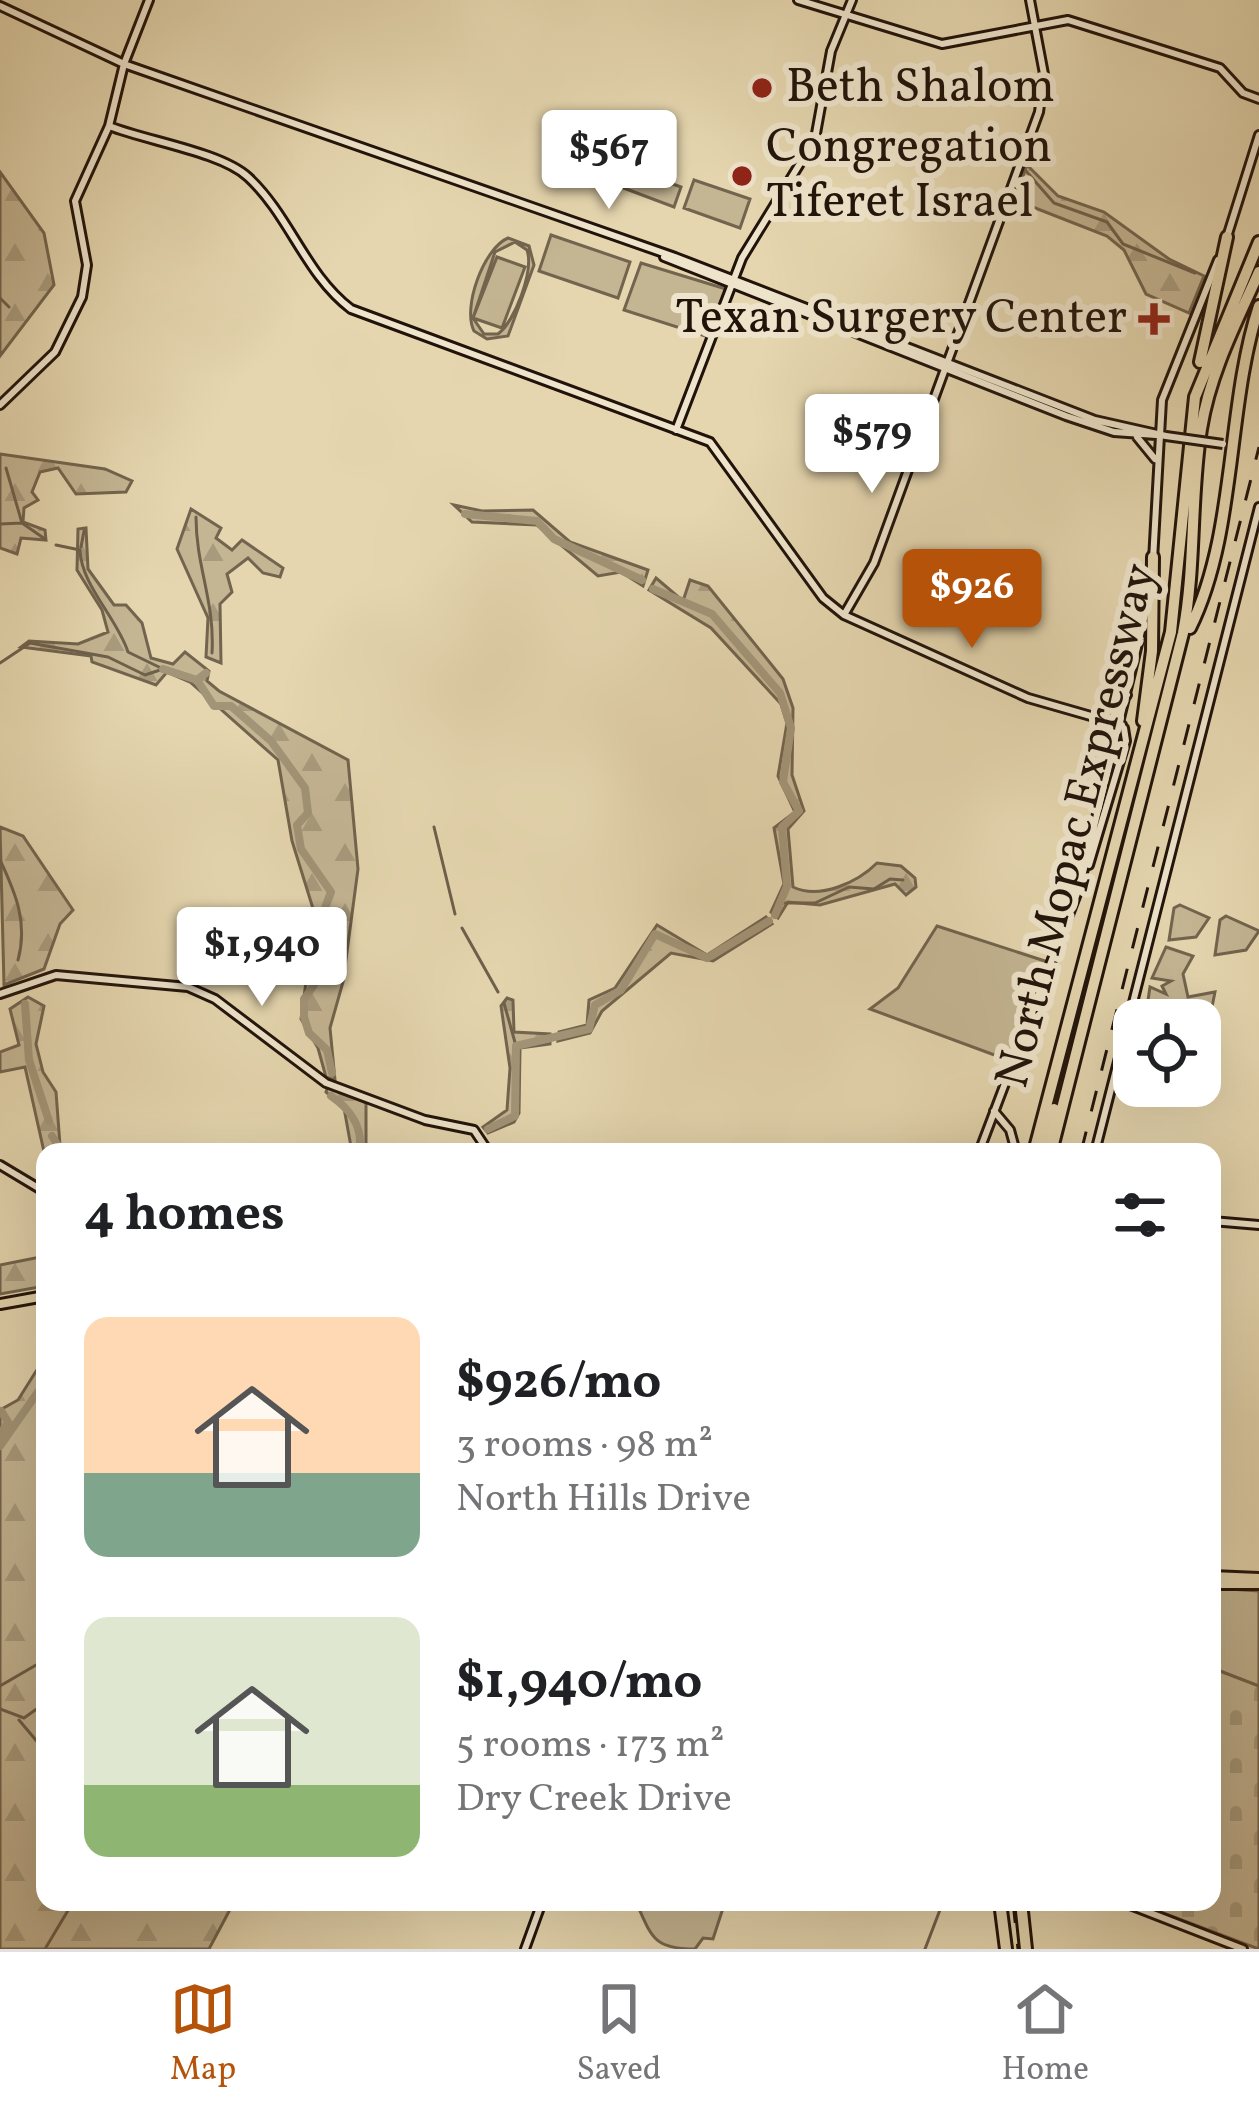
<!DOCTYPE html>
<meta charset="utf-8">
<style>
:root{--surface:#fff;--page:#f6f6f6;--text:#202124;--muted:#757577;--line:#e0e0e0;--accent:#b45309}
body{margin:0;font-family:Vollkorn,serif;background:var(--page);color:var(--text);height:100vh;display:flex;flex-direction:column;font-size:45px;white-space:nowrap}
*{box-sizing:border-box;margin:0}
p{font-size:39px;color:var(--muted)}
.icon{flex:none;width:66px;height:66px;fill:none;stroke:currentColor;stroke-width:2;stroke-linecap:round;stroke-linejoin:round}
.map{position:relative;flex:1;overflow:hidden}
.drawer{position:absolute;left:36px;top:1143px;width:1185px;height:768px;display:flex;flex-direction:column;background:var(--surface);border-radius:24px;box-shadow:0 12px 48px #0002}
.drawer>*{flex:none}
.controls{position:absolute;left:1113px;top:999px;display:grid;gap:24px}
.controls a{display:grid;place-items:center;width:108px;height:108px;border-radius:24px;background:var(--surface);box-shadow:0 12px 48px #0002;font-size:60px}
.price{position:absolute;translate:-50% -102px;padding:0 27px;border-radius:12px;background:#fff;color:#222;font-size:39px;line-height:78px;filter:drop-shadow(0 3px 6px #0008)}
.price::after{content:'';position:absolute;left:50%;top:72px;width:36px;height:27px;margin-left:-18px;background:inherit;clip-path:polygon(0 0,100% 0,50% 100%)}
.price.active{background:var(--accent);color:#fff}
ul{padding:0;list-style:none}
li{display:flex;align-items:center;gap:36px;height:300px;padding:0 48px}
li span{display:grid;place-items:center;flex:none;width:336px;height:240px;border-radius:24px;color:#555}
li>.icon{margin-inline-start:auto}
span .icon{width:144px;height:144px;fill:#fffc;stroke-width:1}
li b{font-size:51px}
h2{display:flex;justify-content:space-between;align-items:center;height:144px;padding:0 48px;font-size:51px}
.tabs{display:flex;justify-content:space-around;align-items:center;height:168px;border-top:3px solid var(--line);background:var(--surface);font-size:33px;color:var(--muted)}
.tabs a{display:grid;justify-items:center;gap:6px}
.tabs .active{color:var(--accent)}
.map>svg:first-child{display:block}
.green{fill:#c4b593;stroke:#72644e;stroke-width:3;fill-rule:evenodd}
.forest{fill:url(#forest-firs);stroke:#72644e;stroke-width:3}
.cemetery{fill:url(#cemetery-stones);stroke:#72644e;stroke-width:3}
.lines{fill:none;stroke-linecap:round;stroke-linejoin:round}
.stream{stroke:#6e604b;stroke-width:3}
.river{stroke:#a29477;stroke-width:8}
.secondary-casing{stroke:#21130a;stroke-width:12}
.primary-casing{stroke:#21130a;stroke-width:14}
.highway-casing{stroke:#21130a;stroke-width:16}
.secondary{stroke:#eee4cb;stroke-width:6}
.primary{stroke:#e5d6af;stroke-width:8}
.highway{stroke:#e5d6af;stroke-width:10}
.rail{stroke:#21130a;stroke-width:3;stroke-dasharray:21 21;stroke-linecap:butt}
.secondary-bridge-casing{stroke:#21130a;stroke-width:12;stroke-linecap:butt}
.secondary-bridge{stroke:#eee4cb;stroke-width:6}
.poi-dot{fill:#8f2418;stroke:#eee4cb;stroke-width:4.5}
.labels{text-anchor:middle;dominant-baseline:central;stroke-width:12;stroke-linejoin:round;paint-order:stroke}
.poi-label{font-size:48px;fill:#21130a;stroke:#eee4cb;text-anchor:start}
.street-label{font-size:48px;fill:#21130a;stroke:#eee4cb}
</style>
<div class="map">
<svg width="1259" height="1949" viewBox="0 0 1259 1949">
<defs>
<pattern id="forest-firs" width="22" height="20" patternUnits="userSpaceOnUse" patternTransform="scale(3)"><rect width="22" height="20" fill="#c4b593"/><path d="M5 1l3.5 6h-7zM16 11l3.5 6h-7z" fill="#a89b7d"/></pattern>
<pattern id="cemetery-stones" width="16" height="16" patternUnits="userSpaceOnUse" patternTransform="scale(3)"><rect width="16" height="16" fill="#c4b593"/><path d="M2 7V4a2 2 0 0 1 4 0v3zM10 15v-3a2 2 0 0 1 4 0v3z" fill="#a89b7d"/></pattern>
</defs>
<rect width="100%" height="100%" fill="#e5d6af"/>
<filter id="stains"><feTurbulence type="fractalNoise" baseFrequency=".00167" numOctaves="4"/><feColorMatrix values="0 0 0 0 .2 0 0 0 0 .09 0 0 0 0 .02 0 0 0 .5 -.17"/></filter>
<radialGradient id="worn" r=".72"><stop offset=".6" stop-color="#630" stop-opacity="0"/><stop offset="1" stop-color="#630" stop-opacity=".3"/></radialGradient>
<path class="green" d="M620 165 681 187 674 207 613 184Z
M694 180 750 199 740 228 684 208Z
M551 235 630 262 618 298 539 271Z
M508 238 529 246 534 265 508 336 487 339 474 331C462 307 484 248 508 238ZM515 242 527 250C534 271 515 321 498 334H484L473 318 502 328 525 267 497 257 473 318 495 252Z
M641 263 726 289 708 337 624 310Z
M1180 905 1209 918 1196 937 1169 940 1174 908Z
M1226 916 1259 931 1246 950 1215 955 1220 920Z
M937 926 1048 962 1008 1060 870 1009 898 988Z
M1166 947 1193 956 1183 974 1188 997 1215 992 1209 1022 1181 1019 1184 1003 1175 1008V1020H1145L1150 987 1166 994 1162 986 1171 981 1152 978Z
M1212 1588 1259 1591V1686L1212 1668Z
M636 1902H725L713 1939 703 1938 695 1949C654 1949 652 1938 636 1902Z"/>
<path class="forest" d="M1027 165 1058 196 1104 212 1169 259 1204 276 1189 313 1146 294 1124 250 1107 236 1030 206 1020 184Z
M0 172 44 233 54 285 0 356Z
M0 454 105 469 132 481 126 492 76 494 58 468 40 472 32 492 38 500 24 508 23 522 45 530 46 540 21 538 17 554 0 548Z
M454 505 482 511 533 510 570 542 648 570 643 586 621 572 598 576 537 525 472 522Z
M191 509 221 528 216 538 232 550 242 540 283 568 280 577 263 573 248 558 227 574 232 592 220 604 221 663 206 657 208 618 177 549Z
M86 528 88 569 114 605H126L142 623 151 658 173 664 185 652 209 671 207 681 219 691 348 760 358 869 343 982 330 1028 335 1080 326 1077 318 1048 301 1019 315 915 292 841 278 760 190 682 167 672 156 685 92 662 91 656 21 647 29 641 78 644 108 632 102 610 77 570 78 529Z
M656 578 683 601 690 580 708 586 783 679 793 708 792 775 804 811 788 829 793 887C820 900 858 882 877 863L901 866 915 878 916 887 906 895 895 884 820 905 788 902 778 918 771 912 784 884 774 828 795 812 778 776 787 723 781 704 711 628 649 590Z
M0 827 23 836 73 910 60 924 44 969 4 985Z
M766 917 772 924 713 961 671 953 602 1011 590 1033 558 1041 559 1032 587 1025 589 1000 615 988 657 925 707 955Z
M28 997 44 1006 36 1044 43 1072 56 1092 60 1145 67 1152 45 1156 25 1067 0 1072V1052L19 1045 10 1009Z
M507 998 513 1000 514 1032 550 1034V1044L520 1048 519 1113 514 1122 488 1133 483 1127 507 1110 510 1068 501 1006Z
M328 1086 366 1103V1152H352L344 1108 326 1092Z
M45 1256V1286L0 1294V1265Z
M45 1357V1902H234L209 1949H0V1410L18 1400Z"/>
<path class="cemetery" d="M1212 1668 1259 1686V1949L1134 1902H1212Z"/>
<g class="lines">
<path class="stream" d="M873 142C921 142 967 152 1013 165
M1026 171 1054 203 1107 222 1123 244 1195 273
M0 298 9 307
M6 468 22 523 45 539
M196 517C196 567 215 601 212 653
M0 524 22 523
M56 545 80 550C81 585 117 618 128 652L163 669
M81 547 84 531
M0 663 30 643 108 657 145 675 163 669
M434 827 455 914
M0 860C16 894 28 923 18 960
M780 903H815L849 887 874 889 890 879 903 880
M462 928 498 992
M504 1003 516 1046
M0 1686 43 1661
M0 1709 24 1718 45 1703
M19 1720 45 1751
M45 1949 73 1902
M925 1949 943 1902"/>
<path class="river" d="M465 514 537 521 554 539 642 580
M653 589 712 614 780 693 791 728 783 782 799 811 782 827 787 886 775 915
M163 669 197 680
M206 673 197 680 214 706H231L271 741 305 788 308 813 297 825 301 849 331 892 316 932 314 985 304 999V1017L309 1033 327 1050 332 1073
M25 1004 29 1060 49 1121
M331 1096C350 1109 364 1128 359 1152
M488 1129 515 1116 516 1046 589 1029 595 1005 621 990 655 934 707 958 769 921
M52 1136 62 1152
M0 1435 8 1422 1 1411
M0 1446 45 1382"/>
<defs>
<path id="secondary" d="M798 0 942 44 1068 20 1220 68 1243 93 1259 99
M0 6 124 64 675 257 1095 420 1166 436
M109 126C147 141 221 152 248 177 290 216 305 274 351 309L710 442 823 598 844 615 1028 698 1122 725
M1227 237 1259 135
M664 257 1066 416 1114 432 1156 435
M0 405 55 352 82 297 87 265 75 201 109 126 124 64 149 0
M676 430 742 258 815 139 831 51 852 0
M1137 437 1155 459
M1153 560 1162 400 1218 260
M844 615 874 563 1039 112 1044 74 1030 0
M1100 715 1118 707 1127 695
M1099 720 1114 743
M1089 865 1126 741 1124 728
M1080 885 1148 602
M0 994 56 975 188 987 215 999 326 1083 425 1120 474 1130 488 1151
M994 1111 1010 1130 1016 1152
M979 1152 1081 883
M1095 1152 1259 507
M0 1165 45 1192
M1212 1221 1259 1225
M1122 1902 1243 1949
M525 1949 542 1902"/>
<path id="primary" d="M484 1152H496
M0 1304 45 1296
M1212 1576 1259 1578
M1212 1584H1259"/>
<path id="highway" d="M1200 362 1227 237
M1190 628C1237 533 1226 407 1259 306
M1143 721 1152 651 1153 557
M1034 1152 1171 632 1195 397 1259 242
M1043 1152 1054 1109
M1051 1152 1183 633C1196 565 1190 497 1201 429 1210 373 1236 323 1259 272
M1000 1902 1006 1949
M1021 1902 1026 1949"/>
</defs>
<use href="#secondary" class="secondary-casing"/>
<use href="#primary" class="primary-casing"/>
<use href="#highway" class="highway-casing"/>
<use href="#secondary" class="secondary"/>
<use href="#primary" class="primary"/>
<use href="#highway" class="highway"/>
<path class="rail" d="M1081 1152 1259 447
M1013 1902 1018 1949"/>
<defs>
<path id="secondary-bridge" d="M1166 436 1223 444"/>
</defs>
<use href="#secondary-bridge" class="secondary-bridge-casing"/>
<use href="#secondary-bridge" class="secondary-bridge"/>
</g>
<g class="poi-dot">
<circle cx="762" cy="88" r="12"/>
<circle cx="742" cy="176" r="12"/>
<path d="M1148 301h12v12h12v12h-12v12h-12v-12h-12v-12h12z"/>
</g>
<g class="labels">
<g class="poi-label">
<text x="786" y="88">Beth Shalom</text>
<text x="766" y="148">Congregation<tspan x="766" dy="55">Tiferet Israel</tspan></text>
<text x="1127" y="319" text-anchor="end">Texan Surgery Center</text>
</g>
<g class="street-label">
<text transform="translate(1078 826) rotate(-76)">North Mopac Expressway</text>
</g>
</g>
<rect width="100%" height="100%" filter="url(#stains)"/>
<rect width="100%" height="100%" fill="url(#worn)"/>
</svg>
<div class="controls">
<a><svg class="icon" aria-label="locate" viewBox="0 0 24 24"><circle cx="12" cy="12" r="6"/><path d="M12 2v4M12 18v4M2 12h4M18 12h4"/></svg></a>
</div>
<b class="price" style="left:609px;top:212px">$567</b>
<b class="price" style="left:872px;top:496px">$579</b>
<b class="price active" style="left:972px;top:651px">$926</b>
<b class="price" style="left:262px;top:1009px">$1,940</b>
<section class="drawer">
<h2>4 homes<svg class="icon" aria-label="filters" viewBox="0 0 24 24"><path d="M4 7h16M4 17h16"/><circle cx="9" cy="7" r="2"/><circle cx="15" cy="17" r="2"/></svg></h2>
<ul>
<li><span style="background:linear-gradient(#ffd9b3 65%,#7fa58c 0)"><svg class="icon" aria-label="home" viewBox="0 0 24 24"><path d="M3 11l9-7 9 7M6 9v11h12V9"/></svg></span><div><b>$926/mo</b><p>3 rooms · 98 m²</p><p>North Hills Drive</p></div></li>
<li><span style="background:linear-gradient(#dfe7d0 70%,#8fb573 0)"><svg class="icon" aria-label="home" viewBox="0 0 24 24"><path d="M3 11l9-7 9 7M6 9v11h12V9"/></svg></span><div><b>$1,940/mo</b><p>5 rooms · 173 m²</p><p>Dry Creek Drive</p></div></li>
</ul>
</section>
</div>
<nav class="tabs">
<a class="active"><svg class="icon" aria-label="map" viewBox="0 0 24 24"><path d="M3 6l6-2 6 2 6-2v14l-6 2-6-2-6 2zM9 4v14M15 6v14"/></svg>Map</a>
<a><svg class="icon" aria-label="saved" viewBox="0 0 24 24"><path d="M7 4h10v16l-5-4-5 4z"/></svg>Saved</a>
<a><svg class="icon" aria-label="home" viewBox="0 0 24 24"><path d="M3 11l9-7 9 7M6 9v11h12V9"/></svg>Home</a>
</nav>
